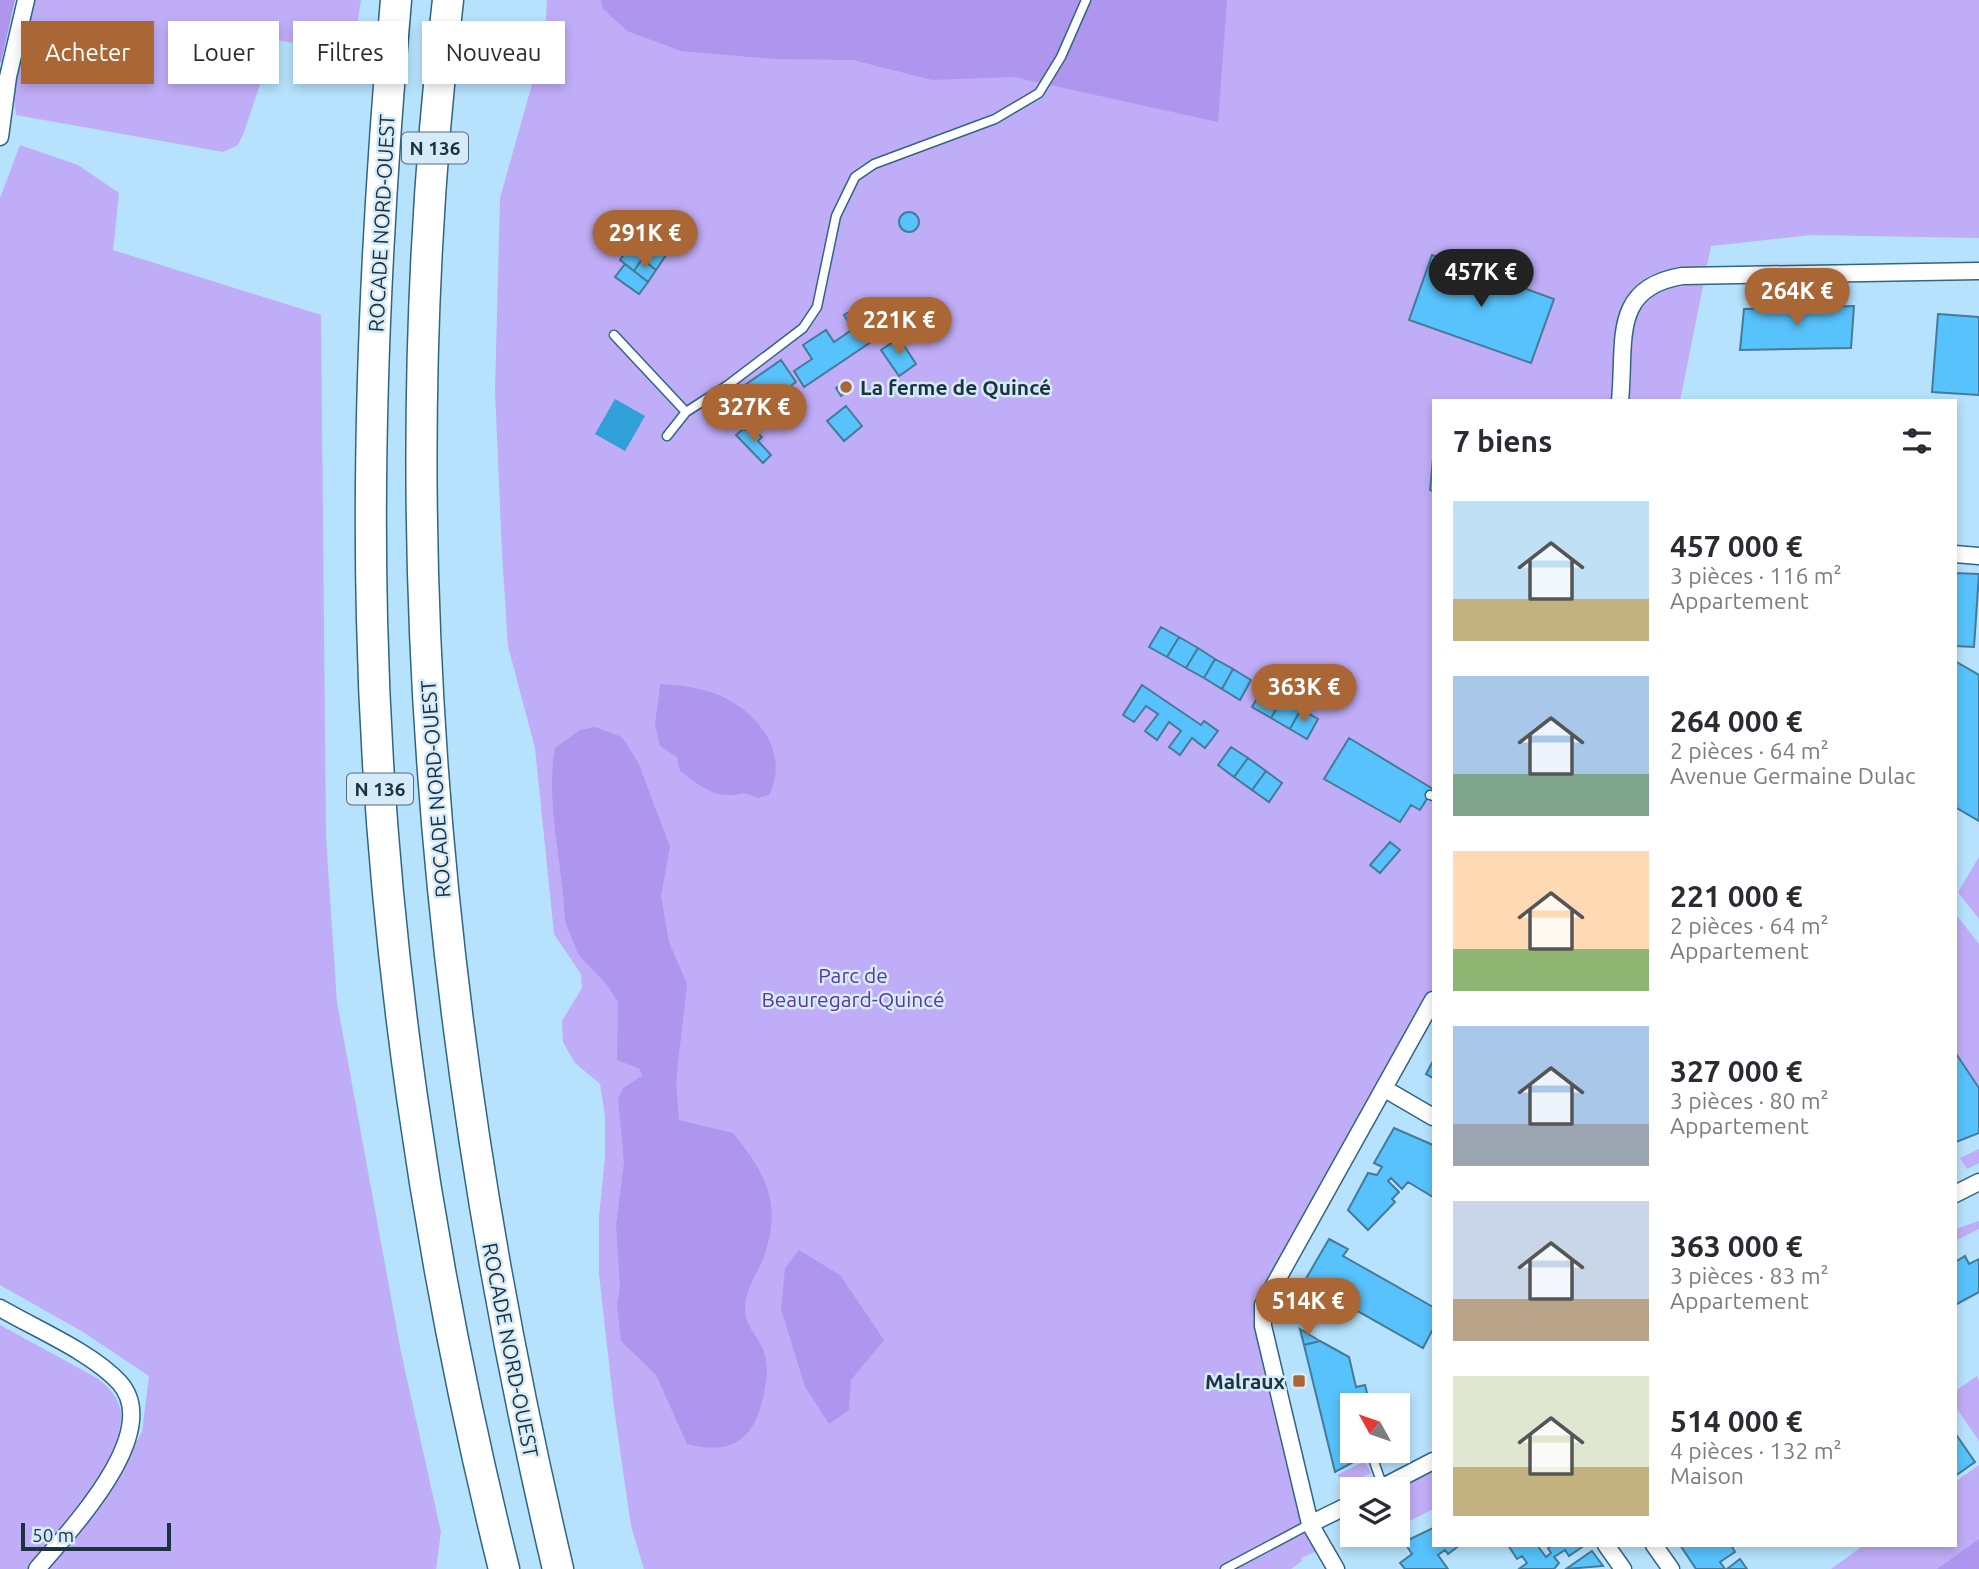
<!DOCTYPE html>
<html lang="fr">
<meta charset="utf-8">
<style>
:root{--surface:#fff;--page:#f2f2f3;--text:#2b2b33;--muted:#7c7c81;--accent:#aa6735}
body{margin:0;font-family:Ubuntu,sans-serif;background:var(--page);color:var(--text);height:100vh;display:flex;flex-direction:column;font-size:26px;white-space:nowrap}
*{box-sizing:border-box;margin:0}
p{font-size:23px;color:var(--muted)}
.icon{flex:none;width:38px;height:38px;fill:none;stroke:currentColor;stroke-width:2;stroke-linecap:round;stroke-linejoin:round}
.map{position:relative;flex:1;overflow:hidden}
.sheet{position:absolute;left:1432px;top:399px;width:525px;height:1148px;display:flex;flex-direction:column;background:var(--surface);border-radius:0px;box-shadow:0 4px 10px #0003}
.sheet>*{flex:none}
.top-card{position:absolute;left:21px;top:21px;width:665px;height:63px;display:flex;gap:14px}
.needle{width:46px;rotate:310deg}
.tools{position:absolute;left:1340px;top:1393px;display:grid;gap:14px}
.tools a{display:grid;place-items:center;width:70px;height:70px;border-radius:0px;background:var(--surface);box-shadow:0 4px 10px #0003;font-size:35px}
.scale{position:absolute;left:21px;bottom:18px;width:150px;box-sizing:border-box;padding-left:7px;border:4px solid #1c323f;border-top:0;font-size:19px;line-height:24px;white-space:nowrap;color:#1c323f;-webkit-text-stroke:5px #d6ebf9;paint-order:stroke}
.price{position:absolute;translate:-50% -60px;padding:0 16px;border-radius:24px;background:var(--accent);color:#fff;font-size:23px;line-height:46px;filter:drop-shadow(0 2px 4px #0008)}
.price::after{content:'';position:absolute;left:50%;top:42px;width:21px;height:16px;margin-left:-10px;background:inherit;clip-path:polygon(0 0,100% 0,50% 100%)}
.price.on{background:#222;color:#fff}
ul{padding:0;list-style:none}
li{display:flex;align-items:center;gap:21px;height:175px;padding:0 21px}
li span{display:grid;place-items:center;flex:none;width:196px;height:140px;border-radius:0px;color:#555}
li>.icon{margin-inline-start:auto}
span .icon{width:84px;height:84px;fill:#fffc;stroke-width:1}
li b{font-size:30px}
h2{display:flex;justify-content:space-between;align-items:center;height:84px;padding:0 21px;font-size:30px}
.pill{padding:0 24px;border-radius:0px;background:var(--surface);box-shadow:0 4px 10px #0003;font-size:24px;line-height:63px}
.pill.on{background:var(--accent);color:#fff}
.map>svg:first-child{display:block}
.green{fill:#c0adf7}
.forest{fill:#ae96ee}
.water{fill:#2fa0d8}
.building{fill:#57c2fb;stroke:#457a98;stroke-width:2}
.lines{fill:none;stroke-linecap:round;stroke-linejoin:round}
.lane-casing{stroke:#306583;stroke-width:11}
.street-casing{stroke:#306583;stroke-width:19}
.highway-casing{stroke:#306583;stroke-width:33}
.lane{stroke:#fff;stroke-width:8}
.street{stroke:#fff;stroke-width:16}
.highway{stroke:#fff;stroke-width:30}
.poi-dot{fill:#aa6735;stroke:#d6ebf9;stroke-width:2.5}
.labels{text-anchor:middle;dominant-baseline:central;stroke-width:5;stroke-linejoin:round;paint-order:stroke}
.shield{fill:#d6ebf9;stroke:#546a77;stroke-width:2}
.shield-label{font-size:19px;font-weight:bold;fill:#1c323f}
.street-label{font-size:21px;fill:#1c323f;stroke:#d6ebf9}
.poi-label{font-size:21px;font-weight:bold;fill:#1c323f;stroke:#d6ebf9;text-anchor:start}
.park-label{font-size:21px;fill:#5c389e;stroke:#d6ebf9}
</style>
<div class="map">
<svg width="1979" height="1569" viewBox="0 0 1979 1569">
<rect width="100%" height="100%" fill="#b6e2fd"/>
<path class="green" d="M32 0H361L353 52 275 40 244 132 238 145 223 152 16 115 13 90Z
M547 0H1979V238L1811 235 1711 246 1680 401H1433V1008L1266 1300 1310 1524 1320 1550 1301 1558 1302 1561 1291 1569H644L631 1526 614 1408 599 1274V1216L605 1158V1116L600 1084 575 1063 563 1042 562 1021 582 988 581 974 554 934 535 748 508 646 502 553 495 391 500 198 545 38Z
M20 145 78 165 119 193 113 250 321 315 326 837 337 1002 401 1352 441 1532 436 1569H46L107 1494 142 1432 149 1376 83 1332 0 1285V198Z
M1979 857V919L1958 892Z
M1955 913 1979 944V1086L1955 1050Z
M1979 1149V1163L1967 1169 1960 1158Z
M1979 1221V1229L1955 1241V1229Z
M0 1325 97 1378C107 1386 117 1395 120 1408 131 1451 55 1538 28 1569H0Z
M1977 1376 1979 1381V1441L1955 1406V1391Z
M1365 1461 1371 1473 1344 1486 1337 1475Z
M1979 1465V1569H1831L1864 1545H1955V1482Z
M1433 1471V1509L1398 1527V1489Z"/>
<path class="forest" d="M0 0H15L1 63 0 62Z
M601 0H1227L1218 122 1014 77 932 80 853 60 773 59 681 51 627 31 602 8Z
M660 684C680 685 701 688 719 695 759 713 790 753 769 795L758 798C741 790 742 796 726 795 710 795 692 780 680 771L677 757 660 746 655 725Z
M595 727 622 737 638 762 670 847 661 896 669 942 687 984 676 1082 679 1120 733 1133C767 1175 783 1205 763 1259 757 1275 745 1289 745 1308 745 1329 761 1337 765 1356 769 1370 766 1384 763 1398 753 1442 730 1455 687 1444L656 1375 621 1341 617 1306 620 1285 616 1225 624 1162 618 1099 623 1088 642 1076 640 1069 617 1060 618 1002 607 985 578 954 565 921C563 863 545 805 555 748L580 730Z
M799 1250 840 1275 884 1340 851 1380 849 1410 829 1424 805 1387 781 1309 785 1268Z
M1979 1539V1569H1937Z"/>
<path class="water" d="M615 399 645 416 625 451 595 434Z"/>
<path class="building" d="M899 222a10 10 0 1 1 20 0a10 10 0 1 1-20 0Z
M652 213 666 223 634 271 620 260Z
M666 223 681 233 656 270 642 259Z
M1432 255 1554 299 1531 363 1409 320Z
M642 259 656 270 648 282 634 271Z
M625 264 648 282 639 294 615 277Z
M1854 306 1851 348 1740 350 1744 309Z
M854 309 874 340 804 387 794 371 812 359 803 345 826 330 834 342 853 329 844 315Z
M1938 314 1979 317V395L1932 392Z
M899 338 916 364 899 376 881 350Z
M781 360 796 382 782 392 779 387 739 415 729 400 734 396 732 394Z
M846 381 851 390 841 396 836 388Z
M846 406 862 426 844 441 827 421Z
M742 430H754L762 437 758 441 771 455 763 463 736 435Z
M1433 458V491L1430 490Z
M1955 573 1979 574 1974 647 1955 646Z
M1161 627 1179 637 1167 657 1149 647Z
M1179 637 1198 648 1186 668 1167 657Z
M1198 648 1215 659 1204 678 1186 668Z
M1215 659 1233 669 1222 689 1204 678Z
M1955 661 1979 675V821L1955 807Z
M1233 669 1251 680 1240 700 1222 689Z
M1142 685 1201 725 1204 721 1218 731 1205 748 1192 738 1180 755 1169 747 1181 731 1169 722 1157 740 1145 731 1158 714 1146 706 1134 722 1123 715Z
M1264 687 1283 698 1271 718 1252 707Z
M1283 698 1301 709 1290 729 1271 718Z
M1301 709 1318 719 1307 739 1290 729Z
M1349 738 1433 789 1420 810 1411 805 1400 822 1324 779Z
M1231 747 1248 758 1234 777 1218 765Z
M1248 758 1266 771 1252 790 1234 777Z
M1266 771 1282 783 1269 802 1252 790Z
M1390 842 1400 850 1380 873 1370 865Z
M1955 1052 1979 1088V1133L1956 1142Z
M1433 1061V1078L1426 1074Z
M1394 1128 1433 1145V1197L1408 1182 1402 1189 1391 1178 1388 1181 1399 1192 1392 1199 1395 1202 1368 1230 1348 1210 1368 1173 1377 1175 1382 1167 1374 1163Z
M1329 1239 1348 1249 1343 1256 1433 1307V1329L1423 1348 1322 1291 1315 1305 1297 1294Z
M1965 1256 1969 1264 1979 1259V1292L1955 1305V1262Z
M1300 1329 1320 1341 1304 1345Z
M1320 1341 1349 1357 1356 1387 1365 1385 1370 1405H1353V1451L1372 1452 1335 1472 1304 1345Z
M1955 1433 1975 1462 1955 1476Z
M1433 1528V1545H1460L1448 1554 1445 1550 1438 1555 1448 1569H1405L1400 1563 1412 1554 1404 1542Z
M1508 1545H1537L1546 1557 1551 1553 1548 1548 1553 1545H1585L1569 1556 1565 1550 1554 1557 1559 1563 1554 1569H1519L1527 1563 1522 1556 1517 1559Z
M1680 1545H1731L1735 1552 1720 1562 1725 1569H1696Z
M1592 1551 1603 1566 1566 1569Z
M1740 1559 1747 1569H1727Z"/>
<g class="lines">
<defs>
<path id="lane" d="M614 335 686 412
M667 436 686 412 728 385 803 328 817 307 836 216 855 177 874 164 995 119 1039 93 1061 57 1086 0
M1430 795 1433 796
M1371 1453 1383 1487
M1225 1569 1310 1524"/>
<path id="street" d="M0 137 8 77 26 0
M1620 401C1626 342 1610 288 1682 276L1979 271
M1955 554 1979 556
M1385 1089 1433 1117
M1955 1194 1979 1182
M0 1308C36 1329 91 1352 119 1382 165 1432 69 1531 37 1569
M1379 1489 1433 1461
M1310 1524 1353 1503
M1606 1545 1623 1569
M1654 1545 1671 1569
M1336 1569 1310 1524 1263 1326V1305L1433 1000"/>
<path id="highway" d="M396 0C378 205 367 413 372 619 379 935 428 1263 504 1569
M448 0C386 525 437 1056 558 1569"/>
</defs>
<use href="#lane" class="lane-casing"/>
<use href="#street" class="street-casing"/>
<use href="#highway" class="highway-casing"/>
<use href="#lane" class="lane"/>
<use href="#street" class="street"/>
<use href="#highway" class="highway"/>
</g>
<g class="poi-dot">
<circle cx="846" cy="387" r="7"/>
<rect x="1292" y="1374" width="14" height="14" rx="3.5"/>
</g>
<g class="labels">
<g class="shield">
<rect x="402" y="132.5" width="66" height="31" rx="5"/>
<rect x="347" y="773.5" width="66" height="31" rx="5"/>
</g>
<g class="shield-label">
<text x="435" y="148">N 136</text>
<text x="380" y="789">N 136</text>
</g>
<g class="street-label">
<text transform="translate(381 223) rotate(-87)">ROCADE NORD-OUEST</text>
<text transform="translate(435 789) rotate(-94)">ROCADE NORD-OUEST</text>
<text transform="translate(511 1350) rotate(79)">ROCADE NORD-OUEST</text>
</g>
<g class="poi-label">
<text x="860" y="387">La ferme de Quincé</text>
<text x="1285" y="1381" text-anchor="end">Malraux</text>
</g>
<g class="park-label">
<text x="853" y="975">Parc de<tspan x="853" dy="24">Beauregard-Quincé</tspan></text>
</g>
</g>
</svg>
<div class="tools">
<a><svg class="needle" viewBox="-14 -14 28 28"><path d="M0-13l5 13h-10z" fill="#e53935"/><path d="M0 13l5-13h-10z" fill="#7c7c81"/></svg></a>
<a><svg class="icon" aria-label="layers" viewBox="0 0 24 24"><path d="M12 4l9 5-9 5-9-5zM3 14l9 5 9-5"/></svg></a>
</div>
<div class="scale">50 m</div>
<b class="price" style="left:645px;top:270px">291K €</b>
<b class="price on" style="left:1481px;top:309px">457K €</b>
<b class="price" style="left:1797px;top:328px">264K €</b>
<b class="price" style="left:899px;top:357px">221K €</b>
<b class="price" style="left:754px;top:444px">327K €</b>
<b class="price" style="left:1304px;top:724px">363K €</b>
<b class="price" style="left:1308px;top:1338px">514K €</b>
<div class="top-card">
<a class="pill on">Acheter</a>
<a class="pill">Louer</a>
<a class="pill">Filtres</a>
<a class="pill">Nouveau</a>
</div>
<section class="sheet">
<h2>7 biens<svg class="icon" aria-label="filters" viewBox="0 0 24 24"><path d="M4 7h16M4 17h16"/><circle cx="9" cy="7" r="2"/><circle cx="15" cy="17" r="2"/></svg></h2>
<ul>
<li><span style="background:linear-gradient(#bfe0f5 70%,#c2b280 0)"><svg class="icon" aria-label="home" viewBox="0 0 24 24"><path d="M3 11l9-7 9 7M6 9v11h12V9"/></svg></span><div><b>457 000 €</b><p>3 pièces · 116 m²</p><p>Appartement</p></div></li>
<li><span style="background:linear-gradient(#a9c7e8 70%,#7fa58c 0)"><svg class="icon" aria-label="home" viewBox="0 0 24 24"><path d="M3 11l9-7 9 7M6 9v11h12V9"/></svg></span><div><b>264 000 €</b><p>2 pièces · 64 m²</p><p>Avenue Germaine Dulac</p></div></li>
<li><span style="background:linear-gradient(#ffd9b3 70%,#8fb573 0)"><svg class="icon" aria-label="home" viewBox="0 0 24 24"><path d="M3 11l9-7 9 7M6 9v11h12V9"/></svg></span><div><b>221 000 €</b><p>2 pièces · 64 m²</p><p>Appartement</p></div></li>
<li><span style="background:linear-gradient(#a9c7e8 70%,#9aa5b1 0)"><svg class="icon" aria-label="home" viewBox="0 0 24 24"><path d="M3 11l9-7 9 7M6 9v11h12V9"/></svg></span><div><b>327 000 €</b><p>3 pièces · 80 m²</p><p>Appartement</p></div></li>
<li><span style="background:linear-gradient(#c9d6e8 70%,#b9a48a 0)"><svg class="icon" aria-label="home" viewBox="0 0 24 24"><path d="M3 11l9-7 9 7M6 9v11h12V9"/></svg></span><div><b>363 000 €</b><p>3 pièces · 83 m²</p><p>Appartement</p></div></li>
<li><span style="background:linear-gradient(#dfe7d0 65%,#c2b280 0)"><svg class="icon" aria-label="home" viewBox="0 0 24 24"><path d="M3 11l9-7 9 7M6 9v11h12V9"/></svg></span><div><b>514 000 €</b><p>4 pièces · 132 m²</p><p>Maison</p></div></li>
</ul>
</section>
</div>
